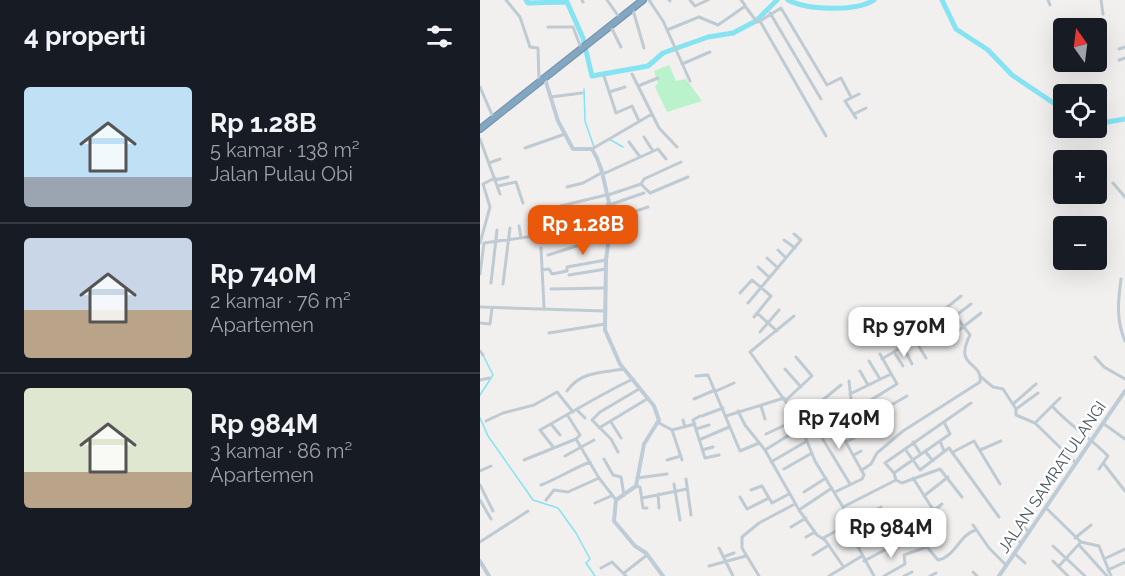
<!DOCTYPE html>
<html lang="id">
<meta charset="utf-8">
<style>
:root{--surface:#171b24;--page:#242831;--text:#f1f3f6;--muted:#9ea1a6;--line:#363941;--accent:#ea580c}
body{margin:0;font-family:Raleway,sans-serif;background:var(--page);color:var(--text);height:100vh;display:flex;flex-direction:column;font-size:22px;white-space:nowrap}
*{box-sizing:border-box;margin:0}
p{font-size:20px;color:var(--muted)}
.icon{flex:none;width:33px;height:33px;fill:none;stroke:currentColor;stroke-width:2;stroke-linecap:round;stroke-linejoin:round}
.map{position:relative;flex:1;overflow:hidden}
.panel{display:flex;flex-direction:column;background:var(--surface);width:480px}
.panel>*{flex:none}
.needle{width:39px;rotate:346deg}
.fabs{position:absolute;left:573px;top:18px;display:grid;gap:12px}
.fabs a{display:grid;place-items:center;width:54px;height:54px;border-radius:6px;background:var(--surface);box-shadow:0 6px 24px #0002;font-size:30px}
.price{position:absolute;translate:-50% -51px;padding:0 14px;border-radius:12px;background:#fff;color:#222;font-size:20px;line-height:39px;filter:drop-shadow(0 2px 3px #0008)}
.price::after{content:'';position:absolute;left:50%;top:36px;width:18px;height:14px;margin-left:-9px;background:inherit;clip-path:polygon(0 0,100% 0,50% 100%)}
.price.on{background:var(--accent);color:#fff}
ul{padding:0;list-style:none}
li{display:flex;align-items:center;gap:18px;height:150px;padding:0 24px}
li+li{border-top:2px solid var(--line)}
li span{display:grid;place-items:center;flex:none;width:168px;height:120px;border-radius:6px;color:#555}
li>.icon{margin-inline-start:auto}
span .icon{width:72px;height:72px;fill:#fffc;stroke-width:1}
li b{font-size:26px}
h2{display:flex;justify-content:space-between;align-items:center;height:72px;padding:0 24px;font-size:26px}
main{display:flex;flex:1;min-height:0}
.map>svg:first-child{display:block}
.green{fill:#baf2cc}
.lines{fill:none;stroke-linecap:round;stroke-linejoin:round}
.stream{stroke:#85e3f2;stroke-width:1.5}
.river{stroke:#85e3f2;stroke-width:5}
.highway-casing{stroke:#6f91ad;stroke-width:8}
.street{stroke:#bfcbd2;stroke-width:3}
.secondary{stroke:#beccd7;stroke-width:4}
.highway{stroke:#83a6c1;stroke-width:6}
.labels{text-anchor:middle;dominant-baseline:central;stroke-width:5;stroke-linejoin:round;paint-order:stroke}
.street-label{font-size:16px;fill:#46545e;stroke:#fff}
</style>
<main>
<section class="panel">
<h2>4 properti<svg class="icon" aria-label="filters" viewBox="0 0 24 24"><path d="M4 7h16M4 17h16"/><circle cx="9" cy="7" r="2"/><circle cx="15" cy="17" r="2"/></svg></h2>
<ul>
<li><span style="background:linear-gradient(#bfe0f5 75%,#9aa5b1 0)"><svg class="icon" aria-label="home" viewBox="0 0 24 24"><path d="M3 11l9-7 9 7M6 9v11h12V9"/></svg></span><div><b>Rp 1.28B</b><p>5 kamar · 138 m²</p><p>Jalan Pulau Obi</p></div></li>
<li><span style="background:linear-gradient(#c9d6e8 60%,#b9a48a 0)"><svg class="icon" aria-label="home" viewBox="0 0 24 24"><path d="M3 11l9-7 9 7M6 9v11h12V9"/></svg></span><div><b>Rp 740M</b><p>2 kamar · 76 m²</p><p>Apartemen</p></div></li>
<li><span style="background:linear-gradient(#dfe7d0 70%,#b9a48a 0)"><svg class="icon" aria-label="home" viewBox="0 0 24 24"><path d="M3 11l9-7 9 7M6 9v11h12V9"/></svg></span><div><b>Rp 984M</b><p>3 kamar · 86 m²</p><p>Apartemen</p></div></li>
</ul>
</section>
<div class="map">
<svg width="645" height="576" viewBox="0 0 645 576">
<rect width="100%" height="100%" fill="#f2efef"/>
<path class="green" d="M189 65 196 81 206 79 222 101 187 112 175 87 178 83 174 71Z"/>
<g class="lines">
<path class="stream" d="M104 89 105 121 114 147
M129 139 143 147
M0 395 13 375 3 355
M0 418 8 436 53 500 78 508 96 533 110 559 106 563 115 576"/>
<path class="river" d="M46 0 48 3 87 2 103 38 112 76 168 66 183 53 228 37 253 33 276 21 297 0
M308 0C327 10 376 12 394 0
M462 0 476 29 508 50 532 75 584 110
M616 124 645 119"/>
<defs>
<path id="highway" d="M0 129 163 0"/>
</defs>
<use href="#highway" class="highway-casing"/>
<path class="street" d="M26 0 40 17 50 47 58 48 59 81
M102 0 103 2
M127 0 139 17
M169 0 183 21 210 81
M189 0 190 1
M210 0 215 6 228 0
M568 0 570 5
M621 0 623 14
M265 6 277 22 280 21 346 136
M153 10 164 48
M290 13 341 99
M280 21 301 8 347 85 361 78 371 97
M68 27H93L101 48
M131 27 141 47
M187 30 219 17 238 25 264 7 265 5 261 0
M639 49 645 47
M639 60 645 58
M202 64 230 52
M152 74 179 128 197 147
M124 76 136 113 152 106 159 121
M158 86 178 78
M0 87 13 117
M129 92 145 87
M71 97 102 93
M374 114 386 108
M376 118 365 101 379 94
M164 137 173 151
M0 139 20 194
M149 142 160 157
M45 148 85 134
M112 149 172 114
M9 163 20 159
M123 174 178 149 186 159
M15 180 28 177
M633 183 645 197
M161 184 170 193 208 177
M18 186 36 182 43 203
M87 187 103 183 123 172
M128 195 161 184 164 179 201 162
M129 205 164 193
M64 210 126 195
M50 221 52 236
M127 221 168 207
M39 226 41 238
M51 226 63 224
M304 240 315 248
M0 243 10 207 3 184 15 178
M61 248 64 307
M298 250 306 258
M68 255 129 236
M287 258 298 268
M278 267 289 277
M62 270 69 269 72 274 87 271V267L126 260
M0 274 4 243 90 231 126 219
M89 275 126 269
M641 279C638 301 636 320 645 341
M11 283 17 230
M23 284 30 228
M71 289 126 288
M260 293 272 280 291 296 274 317
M268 303 321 240 314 234
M0 307 125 311
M277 313 297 331
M460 313 481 296
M314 316 270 352 318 419 335 461 363 507 371 534 394 576
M0 323 10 324 12 308
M466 323 491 304
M428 328 446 358
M280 332 299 310
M69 333 125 324
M474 334 501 313
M423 346 432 364
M0 351 3 355
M414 352 423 366
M615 357 624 367 645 379
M402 359 435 339
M389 361 400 379
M305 369 321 387
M380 371 388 385
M216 376 228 375 260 451 279 443
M501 377 513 387 523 389 536 409V415L555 423 596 463
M0 380 9 378
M369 381 371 399 379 419
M87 391C101 371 121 373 144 369
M236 391 254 383
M370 394 411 374
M214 399 235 390
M306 400 332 376 316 357
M533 404 556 384
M281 406 285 419
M573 407C590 426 611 438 628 456L619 469
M376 409 417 384 400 354
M536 409 558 393
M97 410 105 418
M313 410 324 408 370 484
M258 411 265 425 285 450 319 510 337 535 345 540 363 566
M328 412 361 385
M88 416 100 435 96 439
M220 416 213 420 225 458 239 455
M222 416 243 408
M246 416 304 398
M347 416 372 404
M203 420 205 427
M6 421 23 413 54 405 77 392 93 412
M333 421 345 416 362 435 384 475 382 479 355 492
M131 422 141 438
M179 423 192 430 215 424
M555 423 580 398
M71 424 80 435
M624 424 645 439
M119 428 167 399
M216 429 229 425
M358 429 378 418 385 420 427 396
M192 430 202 460
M286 434 318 419
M219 440 249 427
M460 441 464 451
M366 442 378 436
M433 442 440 453
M74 448 60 430C91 413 121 394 153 379
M425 449 440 470 469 448 519 517
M222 450 233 447
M285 450 322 427
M500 450 521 441
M445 451 453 461
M138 452 131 439 112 420 120 412 159 389
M473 452 494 441 520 484
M374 455 381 451
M85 456 114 440
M124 459 133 475 141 477 144 495
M44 460 96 439 119 478 136 500
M187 460 201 456
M291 462 327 441
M624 464 645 491
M304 469 332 453
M382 470 391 464 397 453 423 431 500 382C503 360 473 369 490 335L468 306
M0 471 11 466
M414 473 470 434 464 422
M157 478 187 474
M433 478 452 508 456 509 462 504
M206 479 211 515
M416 480 414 473 405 463 491 403
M194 484 200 520
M0 485 13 511
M61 485C79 478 92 469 110 462
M156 486 160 487 163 508H167
M271 490 282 486 292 503 309 494
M324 492 346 478
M178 494 179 508
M444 496 468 477
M260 497 267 509 289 498
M162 498 207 489
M0 500 11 519
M66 500 74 490 88 492 119 478
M115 503 131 496
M363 507 416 480 422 483 460 469 482 497
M566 508 601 542 619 546 631 576
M319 510 352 488
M493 525 509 548 526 565
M541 525 549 532
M311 527 326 518
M533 535 541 543
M326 537 335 532
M343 538 401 507
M595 538 611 525
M0 542 48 511
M376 545 405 527
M599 545 627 576
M573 546 605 576
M239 548 253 576
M534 553 545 563
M333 555 349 545
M243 557 254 553
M624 559 645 549
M384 561 414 545 396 509
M573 561 588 576
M229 566 266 556
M579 566 600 543
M121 568 132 562 146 576
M628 570 645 562
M493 572 497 576
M144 573 167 555
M279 576 262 548V537L279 523 315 504
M349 576 382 556
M404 576 425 564 424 555 447 547 458 560C475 557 480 534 496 530
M424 576 432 572
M450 576 456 573"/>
<path class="secondary" d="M65 79 78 121 93 149H112C123 166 124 184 129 202L125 214 130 229 126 260 125 330 140 364 174 406 179 420 164 444 156 486 136 500 134 521 155 546 166 553 183 576
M0 561 9 576
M519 576 645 391"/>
<use href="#highway" class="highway"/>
</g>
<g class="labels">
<g class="street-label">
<text transform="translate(572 477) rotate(-56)">JALAN SAMRATULANGI</text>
</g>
</g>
</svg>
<div class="fabs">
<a><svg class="needle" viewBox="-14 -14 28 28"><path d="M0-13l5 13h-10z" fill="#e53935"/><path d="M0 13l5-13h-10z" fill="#9ea1a6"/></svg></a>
<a><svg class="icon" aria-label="locate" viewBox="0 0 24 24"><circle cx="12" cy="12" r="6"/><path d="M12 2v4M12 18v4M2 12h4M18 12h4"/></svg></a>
<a>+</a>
<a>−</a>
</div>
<b class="price on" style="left:103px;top:256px">Rp 1.28B</b>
<b class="price" style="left:424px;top:358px">Rp 970M</b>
<b class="price" style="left:359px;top:450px">Rp 740M</b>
<b class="price" style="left:411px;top:559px">Rp 984M</b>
</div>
</main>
